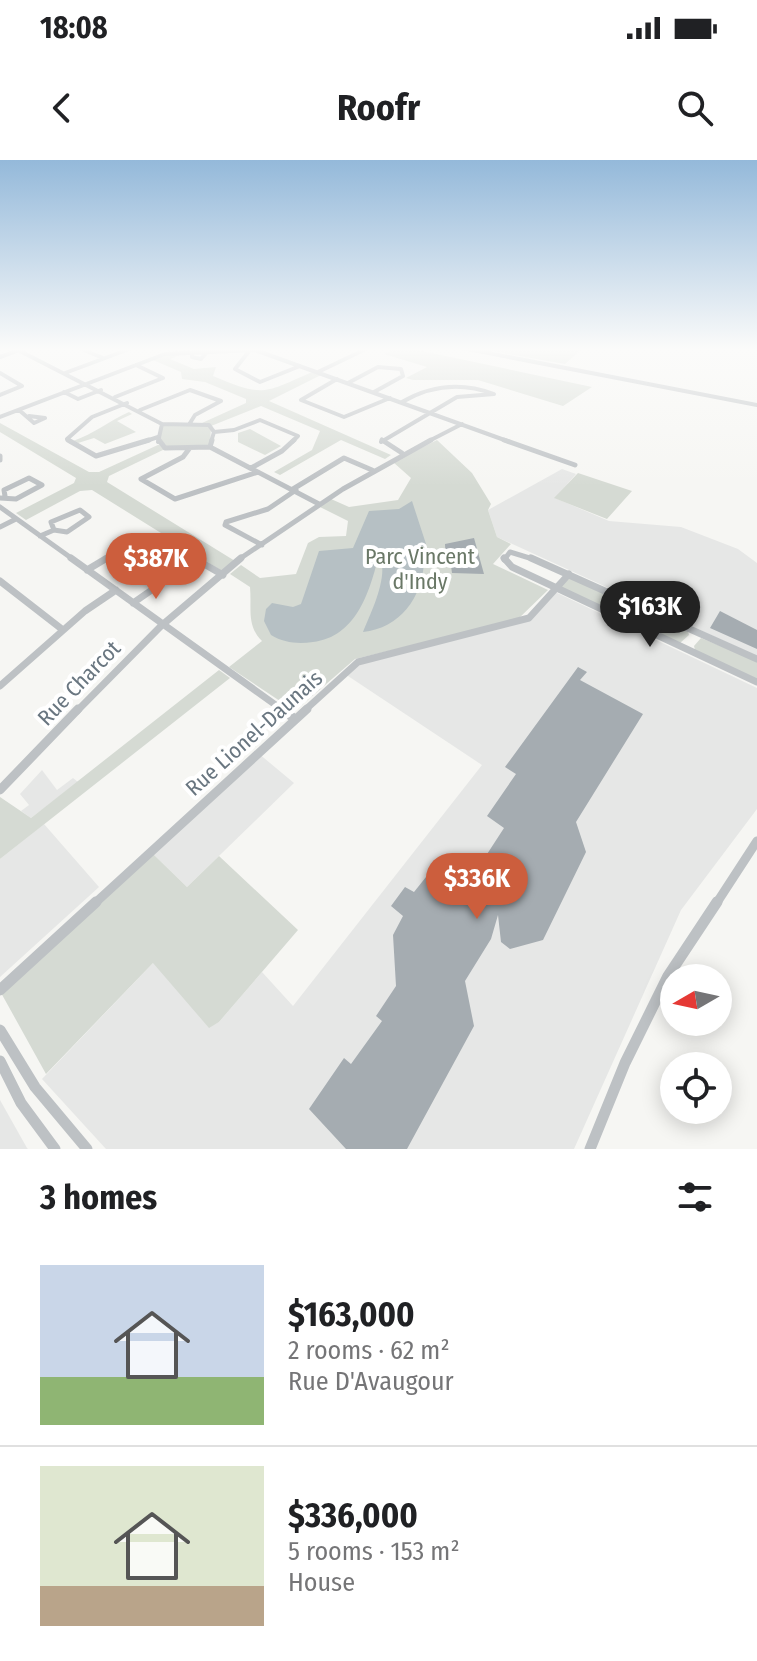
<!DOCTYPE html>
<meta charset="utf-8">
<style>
:root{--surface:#fff;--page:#f2f2f2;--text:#202124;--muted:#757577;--line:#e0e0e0;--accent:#cc5e3d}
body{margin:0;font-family:"Fira Sans Condensed",sans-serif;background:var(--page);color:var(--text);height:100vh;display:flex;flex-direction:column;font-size:30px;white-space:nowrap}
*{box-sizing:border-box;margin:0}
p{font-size:26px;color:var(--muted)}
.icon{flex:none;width:44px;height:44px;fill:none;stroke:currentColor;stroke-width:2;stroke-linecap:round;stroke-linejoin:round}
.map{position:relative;height:989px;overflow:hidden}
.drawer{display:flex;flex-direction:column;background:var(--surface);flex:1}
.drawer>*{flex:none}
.needle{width:52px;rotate:261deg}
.controls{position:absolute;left:660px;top:804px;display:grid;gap:16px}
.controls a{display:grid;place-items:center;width:72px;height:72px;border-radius:50%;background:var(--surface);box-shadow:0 4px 20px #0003;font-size:40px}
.price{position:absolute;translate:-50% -68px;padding:0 18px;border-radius:28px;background:var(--accent);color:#fff;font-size:26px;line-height:52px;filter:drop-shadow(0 2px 4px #0008)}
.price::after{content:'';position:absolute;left:50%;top:48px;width:24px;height:18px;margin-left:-12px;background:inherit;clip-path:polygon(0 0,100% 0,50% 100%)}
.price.on{background:#222;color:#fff}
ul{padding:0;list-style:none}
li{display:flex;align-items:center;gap:24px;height:200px;padding:0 40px}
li+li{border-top:2px solid var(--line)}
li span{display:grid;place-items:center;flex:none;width:224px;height:160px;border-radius:0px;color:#555}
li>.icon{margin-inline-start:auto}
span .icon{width:96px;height:96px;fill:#fffc;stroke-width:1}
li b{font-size:34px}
h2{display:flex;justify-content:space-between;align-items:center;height:96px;padding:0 40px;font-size:34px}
.status{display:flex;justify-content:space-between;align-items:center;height:56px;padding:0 40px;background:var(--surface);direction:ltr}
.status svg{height:22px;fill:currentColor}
header{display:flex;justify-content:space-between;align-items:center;height:104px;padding:0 40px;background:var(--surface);font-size:36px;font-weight:700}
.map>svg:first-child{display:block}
.built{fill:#e6e7e6}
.green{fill:#d5dad3}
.water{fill:#b6c0c4}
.building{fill:#a5acb1}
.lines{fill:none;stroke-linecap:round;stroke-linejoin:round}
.minor-far4{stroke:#bdc1c4;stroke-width:4}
.minor-far3{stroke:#bdc1c4;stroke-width:5}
.minor-far2{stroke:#bdc1c4;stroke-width:7}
.minor-far1{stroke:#bdc1c4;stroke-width:9}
.minor{stroke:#bdc1c4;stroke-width:11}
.labels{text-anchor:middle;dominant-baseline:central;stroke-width:8;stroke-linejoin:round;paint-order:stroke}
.park-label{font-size:22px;fill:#6a7867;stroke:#fff}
.street-label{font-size:22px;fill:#697680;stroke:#fff}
</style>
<div class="status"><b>18:08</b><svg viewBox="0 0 49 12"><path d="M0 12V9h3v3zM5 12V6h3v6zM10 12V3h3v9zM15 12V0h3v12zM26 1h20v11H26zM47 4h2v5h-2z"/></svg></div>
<header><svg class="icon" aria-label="back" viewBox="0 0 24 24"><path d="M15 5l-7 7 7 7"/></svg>Roofr<svg class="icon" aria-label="search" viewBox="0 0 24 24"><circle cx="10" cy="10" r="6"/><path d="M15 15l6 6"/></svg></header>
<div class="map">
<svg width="757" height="989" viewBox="0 0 757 989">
<rect width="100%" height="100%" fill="#f6f6f3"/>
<path class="built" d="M562 309 576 314 555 338 609 361 681 367 738 389 757 403V496L497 377 488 350Z
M553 431 757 528V649L681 750 574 989H106L42 919 154 802 209 867 219 862 262 812 293 846 482 605 345 514 358 502 520 462Z
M258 593 294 623 187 727 151 692Z
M42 610 57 630 73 618 78 622 31 658 21 651 29 645 20 634Z
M44 664 99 727 0 817V699Z
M0 940 27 988 28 989H0Z"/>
<path class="green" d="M398 188H408L592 227 563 246 478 220H413L406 218 427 207 384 194Z
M474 188H583L565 204Z
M166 195H180L170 199 194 209 216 207 213 216C263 237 263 234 312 212L321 215 269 241 391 295 385 299 341 280 280 315 274 312 312 290 320 271 261 246 211 266 210 287 165 289 109 316 107 322 235 401 222 411 92 330 80 331 26 360 16 353 74 323 76 318 0 272V263L89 312H99L160 284 162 264 202 263 246 243V239L205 222 182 219 181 212 153 200Z
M129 252 132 254 117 261 136 272 105 284 94 278 78 283 73 281C94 274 109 261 129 252Z
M250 269 281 286 265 295 238 282V273Z
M437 280 472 313 491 344 488 350 497 377 511 384 493 404 548 430 517 460 355 499 295 551 229 507 262 481C246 465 252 449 250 427L230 414 241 405 260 418 296 414 308 383 319 377 346 376 348 361 320 347 331 339 349 347 398 340 411 318 393 302Z
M578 313 632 331 607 359 554 338Z
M570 418 688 471 689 475 680 483 562 429V425Z
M701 478 757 501V520L695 490 694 486Z
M219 510 230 518 0 699V637L31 658Z
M151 692 187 727 219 696 298 770 219 862 209 868 153 803 46 914 0 831Z"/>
<path class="water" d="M412 341 426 384 413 396 424 402C422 438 400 468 363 472 371 452 390 415 379 394 370 432 356 477 313 482 298 484 284 483 271 475L264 461 266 449 272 443 293 447 301 444 319 391 353 388 369 351 399 349Z"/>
<path class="building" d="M474 378 484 414 452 413 451 406H446L445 384Z
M720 451 757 470V489L710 468Z
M578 507 587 512 580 520 643 554 576 662 586 692 543 780 510 789 501 782 498 755 491 779 465 821 474 866 407 989H346L309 949 344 898 351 904 382 861 376 856 396 826 393 775 403 756 391 746 405 727 414 732 438 702 452 712 478 708 504 668 487 656 516 614 505 607Z"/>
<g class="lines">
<path class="minor-far4" d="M14 188 162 264 209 265 214 272 211 282
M79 188 103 198
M462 188 757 245
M250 190 235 209 260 222 300 206
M192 193V197L201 199 207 192
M0 197 19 190
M318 212 368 188
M0 213 22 226 0 235
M65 213 132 188
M337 219 301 240 344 257 390 238
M348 223 378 207 401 209 403 216 374 232
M64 232 78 239 101 230
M115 237 163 218 136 205
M19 250 34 263 45 258 29 256
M140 250 190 230 221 241 195 255 190 263
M0 257 165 194 255 190 510 282
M214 272 234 270 260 260 298 276 292 282
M71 282 67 279 92 257 127 243
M143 282 158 277
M158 282 162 264
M381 282 457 237 494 234C462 222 431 225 402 242
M427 282 462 264"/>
<path class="minor-far3" d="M68 280 96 296 149 280
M159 280 165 288 210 287 319 344
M382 280 402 293
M504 280 575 305
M210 287 212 280
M189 289 183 297 141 319 175 339 258 312
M0 296V300
M251 308 282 291 294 280
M293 329 344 298 372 310
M0 338 16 339 42 325 29 318 4 330 5 336
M0 347 74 400
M80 350 89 357 67 372 54 370 51 362Z
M0 367 16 359
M40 376 54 370
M123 384 134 385 131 390 114 394Z
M262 385 225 365 226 362 268 349 296 330
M104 400 114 394
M238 400 343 329 431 280
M504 400 510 392 536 400"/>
<path class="minor-far2" d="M71 398 284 551
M504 398 512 407 757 522
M531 398 757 499
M87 410 107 398
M0 421 63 470
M133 443 192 402 199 401 223 415
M0 526 85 451 116 430
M77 551 161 466 241 398
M304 551 358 502 529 458 569 414"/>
<path class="minor-far1" d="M281 549 295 559
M0 630 78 549
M94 744 307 549
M716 744 757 681"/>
<path class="minor" d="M0 830 96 742
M0 870 35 927 87 989
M0 901 21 943 55 989
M590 989 625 903 668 816 717 742"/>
</g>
<linearGradient id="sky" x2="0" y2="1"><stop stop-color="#94b9da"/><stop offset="0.58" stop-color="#fbfbfa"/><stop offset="1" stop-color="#fbfbfa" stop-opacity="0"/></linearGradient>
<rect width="757" height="326" fill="url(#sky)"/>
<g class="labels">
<g class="park-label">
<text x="420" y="396">Parc Vincent<tspan x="420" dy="25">d'Indy</tspan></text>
</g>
<g class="street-label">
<text transform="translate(79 523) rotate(-46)">Rue Charcot</text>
<text transform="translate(254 573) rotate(-42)">Rue Lionel-Daunais</text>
</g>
</g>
</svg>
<div class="controls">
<a><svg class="needle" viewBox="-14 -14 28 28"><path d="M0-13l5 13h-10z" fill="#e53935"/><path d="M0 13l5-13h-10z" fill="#757577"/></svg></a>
<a><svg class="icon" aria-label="locate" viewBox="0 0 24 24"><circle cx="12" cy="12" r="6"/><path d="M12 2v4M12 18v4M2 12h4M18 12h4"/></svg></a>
</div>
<b class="price" style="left:156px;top:441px">$387K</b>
<b class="price on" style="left:650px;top:489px">$163K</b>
<b class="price" style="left:477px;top:761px">$336K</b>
</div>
<section class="drawer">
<h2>3 homes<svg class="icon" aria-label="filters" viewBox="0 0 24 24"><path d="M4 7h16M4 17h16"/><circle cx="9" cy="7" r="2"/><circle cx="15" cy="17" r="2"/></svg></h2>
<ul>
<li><span style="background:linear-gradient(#c9d6e8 70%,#8fb573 0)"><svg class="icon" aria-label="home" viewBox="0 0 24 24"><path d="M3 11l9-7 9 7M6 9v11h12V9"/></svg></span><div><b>$163,000</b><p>2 rooms · 62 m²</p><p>Rue D'Avaugour</p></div></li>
<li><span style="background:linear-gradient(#dfe7d0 75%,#b9a48a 0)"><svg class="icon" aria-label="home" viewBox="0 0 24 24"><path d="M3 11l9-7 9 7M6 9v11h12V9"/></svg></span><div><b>$336,000</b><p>5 rooms · 153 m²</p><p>House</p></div></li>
</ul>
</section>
